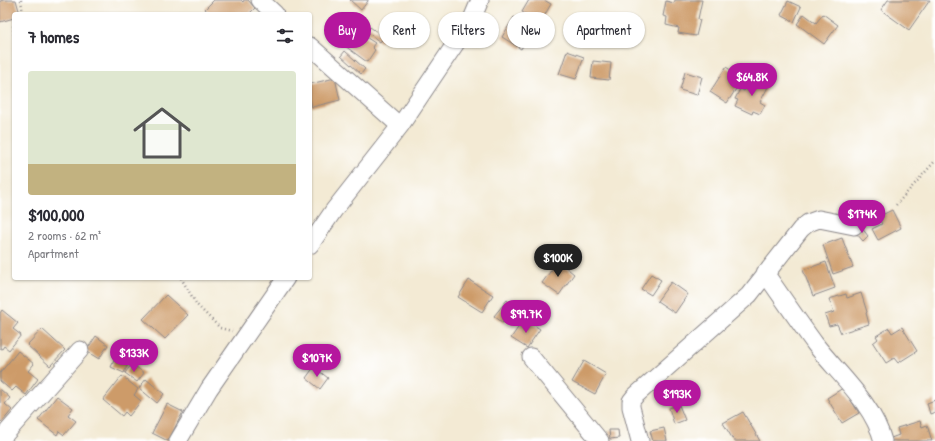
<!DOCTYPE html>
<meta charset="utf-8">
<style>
:root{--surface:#fff;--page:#f7f7f7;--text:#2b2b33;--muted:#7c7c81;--line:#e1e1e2;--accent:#b5179e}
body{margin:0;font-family:"Patrick Hand",sans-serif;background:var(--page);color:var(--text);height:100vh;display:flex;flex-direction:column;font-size:15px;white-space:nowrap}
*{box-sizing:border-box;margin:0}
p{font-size:13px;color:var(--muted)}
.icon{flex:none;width:22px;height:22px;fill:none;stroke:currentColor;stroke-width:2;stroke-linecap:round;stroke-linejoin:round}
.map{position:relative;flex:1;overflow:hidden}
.details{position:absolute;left:12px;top:12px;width:300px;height:268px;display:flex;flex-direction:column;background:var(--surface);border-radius:4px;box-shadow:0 1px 3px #0004}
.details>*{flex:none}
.guide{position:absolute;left:324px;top:12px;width:380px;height:36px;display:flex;gap:8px}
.price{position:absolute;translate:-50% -34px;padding:0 9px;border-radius:14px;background:var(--accent);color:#fff;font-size:13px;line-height:26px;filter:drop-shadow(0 1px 2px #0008)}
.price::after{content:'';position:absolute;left:50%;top:24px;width:12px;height:9px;margin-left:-6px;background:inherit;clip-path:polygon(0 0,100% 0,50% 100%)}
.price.on{background:#222;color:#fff}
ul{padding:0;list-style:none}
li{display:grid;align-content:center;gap:8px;height:212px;padding:0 16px}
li+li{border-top:1px solid var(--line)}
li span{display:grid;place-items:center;height:124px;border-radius:4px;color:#555}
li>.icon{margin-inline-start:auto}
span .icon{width:72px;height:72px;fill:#fffc;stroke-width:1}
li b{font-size:17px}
h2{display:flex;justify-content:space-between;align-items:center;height:48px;padding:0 16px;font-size:17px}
.tag{padding:0 14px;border-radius:18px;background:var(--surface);box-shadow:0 1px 3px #0004;font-size:14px;line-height:36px}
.tag.on{background:var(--accent);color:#fff}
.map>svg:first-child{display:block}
.building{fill:#cd9b69}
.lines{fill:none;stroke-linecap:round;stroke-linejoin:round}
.minor-casing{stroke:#8a8688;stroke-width:19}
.path{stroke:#8a8688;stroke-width:2.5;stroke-dasharray:1 3;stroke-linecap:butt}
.minor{stroke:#fff;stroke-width:17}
</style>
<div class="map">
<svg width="935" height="441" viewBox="0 0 935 441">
<rect width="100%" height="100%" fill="#fff"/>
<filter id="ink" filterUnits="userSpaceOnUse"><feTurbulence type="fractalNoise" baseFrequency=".025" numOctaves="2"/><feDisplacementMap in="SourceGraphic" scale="8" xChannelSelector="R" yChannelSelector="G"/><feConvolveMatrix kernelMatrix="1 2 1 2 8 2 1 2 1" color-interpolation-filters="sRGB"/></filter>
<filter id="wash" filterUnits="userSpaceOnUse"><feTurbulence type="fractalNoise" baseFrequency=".012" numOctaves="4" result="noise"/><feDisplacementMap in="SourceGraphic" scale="16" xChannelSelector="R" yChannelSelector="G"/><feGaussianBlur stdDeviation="0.9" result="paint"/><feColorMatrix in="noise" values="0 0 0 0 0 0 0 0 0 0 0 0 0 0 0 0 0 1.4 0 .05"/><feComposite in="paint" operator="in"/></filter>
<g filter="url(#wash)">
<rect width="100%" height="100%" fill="#f3ead4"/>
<g id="blocks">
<path class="building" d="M4 0H16L20 14H14V18L0 22V1Z
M214 0H241L243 2 244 0H248L255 8 249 14H242L240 12 239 14H210L205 9Z
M350 0H368V1L361 10Z
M529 0H544L551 4 540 23 522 12Z
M675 0H702L698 19 700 20 696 36 678 33 679 28 666 25 667 17 663 16 666 1 674 3Z
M888 0H930L909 30 881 10Z
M788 1 801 7 794 22 781 15Z
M804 14 816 23 823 14 838 25 824 44 797 24Z
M514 17 527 24 522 33 528 37 521 49 502 37Z
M350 27 375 43 372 47 375 50 367 62 345 46 347 43 341 39Z
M370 27 384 37 380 42 367 32Z
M345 51 365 69 361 74 341 56Z
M567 51 584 57 576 79 559 74Z
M593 61 611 63 609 80 591 78Z
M726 67 743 78 727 103 710 92Z
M685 72 702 77 697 95 680 90Z
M335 78 340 100 312 107 310 99V84Z
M750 78 768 87 760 102 765 105 760 114 753 111 752 114 735 106 738 100 735 99 740 89 744 91Z
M892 210 901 228 878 240 872 229 882 224 878 217Z
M862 228 868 236 863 241 856 233Z
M842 238 853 267 833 274 823 245Z
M558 261 574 274 559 295 542 283Z
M826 262 835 288 813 296 803 270Z
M651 274 661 280 651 295 641 289Z
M469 280 493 295 482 312 458 297Z
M671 282 688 294 675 313 657 301Z
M861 293 867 312 866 313 869 324 841 333 837 324 829 326 825 315 834 312 829 299 846 294 847 298Z
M166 295 188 315 165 339 143 319Z
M507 300 515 307 503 323 494 316Z
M2 310 18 323 13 329 21 335 9 350 4 346 2 349 0 348V313Z
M524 319 540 329 527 348 511 338Z
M902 327 917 351 898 363 894 358 886 363 873 343 878 339 876 336 889 328 892 333Z
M42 329 65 350 50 366 27 345Z
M96 336 108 345 99 359 86 351Z
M18 351 34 364 28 371 38 379 26 395 16 387 12 391 0 381V373Z
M117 354 130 359 124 373 111 367Z
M584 361 606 374 595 394 572 382Z
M132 364 144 373 137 382 125 373Z
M314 367 328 378 320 389 306 378Z
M122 376 138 389 134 395 141 401 129 416 125 412 122 416 103 400Z
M146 379 164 394 157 403 139 388Z
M843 388 859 413 842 423 827 398Z
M0 389 10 398 5 404 12 410 2 422 0 420Z
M57 396 73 408 68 415 76 421 64 435 59 431 57 435 38 420Z
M935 400V412L930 414 927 403Z
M167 404 183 412 168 441 152 433Z
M679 405 685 420 674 424 669 408Z
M743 412 760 441H734L723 423Z
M920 421 922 427 927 425 932 441H892L891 438 899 435 897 428Z
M664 428 667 441H653L650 431Z
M609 430H618L619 438 610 439Z"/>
</g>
</g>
<g filter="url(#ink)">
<use href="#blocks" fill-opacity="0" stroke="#8a8688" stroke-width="1"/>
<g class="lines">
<defs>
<path id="minor" d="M260 0 275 14
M310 46 400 126
M310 245 334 210 400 126 472 19 480 0
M765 273C782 297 798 321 815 344 838 374 873 403 883 441
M531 357 600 441
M0 440 80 350
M178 441 209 389 286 278
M640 441 631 407V401L635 396 749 295 801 229 808 223 819 219 854 226"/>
</defs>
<use href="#minor" class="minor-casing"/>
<path class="path" d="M21 0 23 14
M14 22 13 23 14 38
M896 205 935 161
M181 278 197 305 220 328 232 331"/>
<use href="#minor" class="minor"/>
</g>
</g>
</svg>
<b class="price" style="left:752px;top:97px">$64.8K</b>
<b class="price" style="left:862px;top:234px">$174K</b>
<b class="price on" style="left:558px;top:278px">$100K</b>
<b class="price" style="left:526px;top:334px">$99.7K</b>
<b class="price" style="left:134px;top:373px">$133K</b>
<b class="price" style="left:317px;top:378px">$107K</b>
<b class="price" style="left:677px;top:414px">$193K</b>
<div class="guide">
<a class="tag on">Buy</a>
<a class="tag">Rent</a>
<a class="tag">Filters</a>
<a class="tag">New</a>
<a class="tag">Apartment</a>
</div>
<section class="details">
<h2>7 homes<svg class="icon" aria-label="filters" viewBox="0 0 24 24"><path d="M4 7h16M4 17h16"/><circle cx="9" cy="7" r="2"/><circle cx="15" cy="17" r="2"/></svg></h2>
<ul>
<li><span style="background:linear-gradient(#dfe7d0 75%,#c2b280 0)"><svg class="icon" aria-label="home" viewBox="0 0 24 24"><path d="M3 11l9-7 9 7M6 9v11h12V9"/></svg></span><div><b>$100,000</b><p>2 rooms · 62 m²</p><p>Apartment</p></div></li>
</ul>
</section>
</div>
